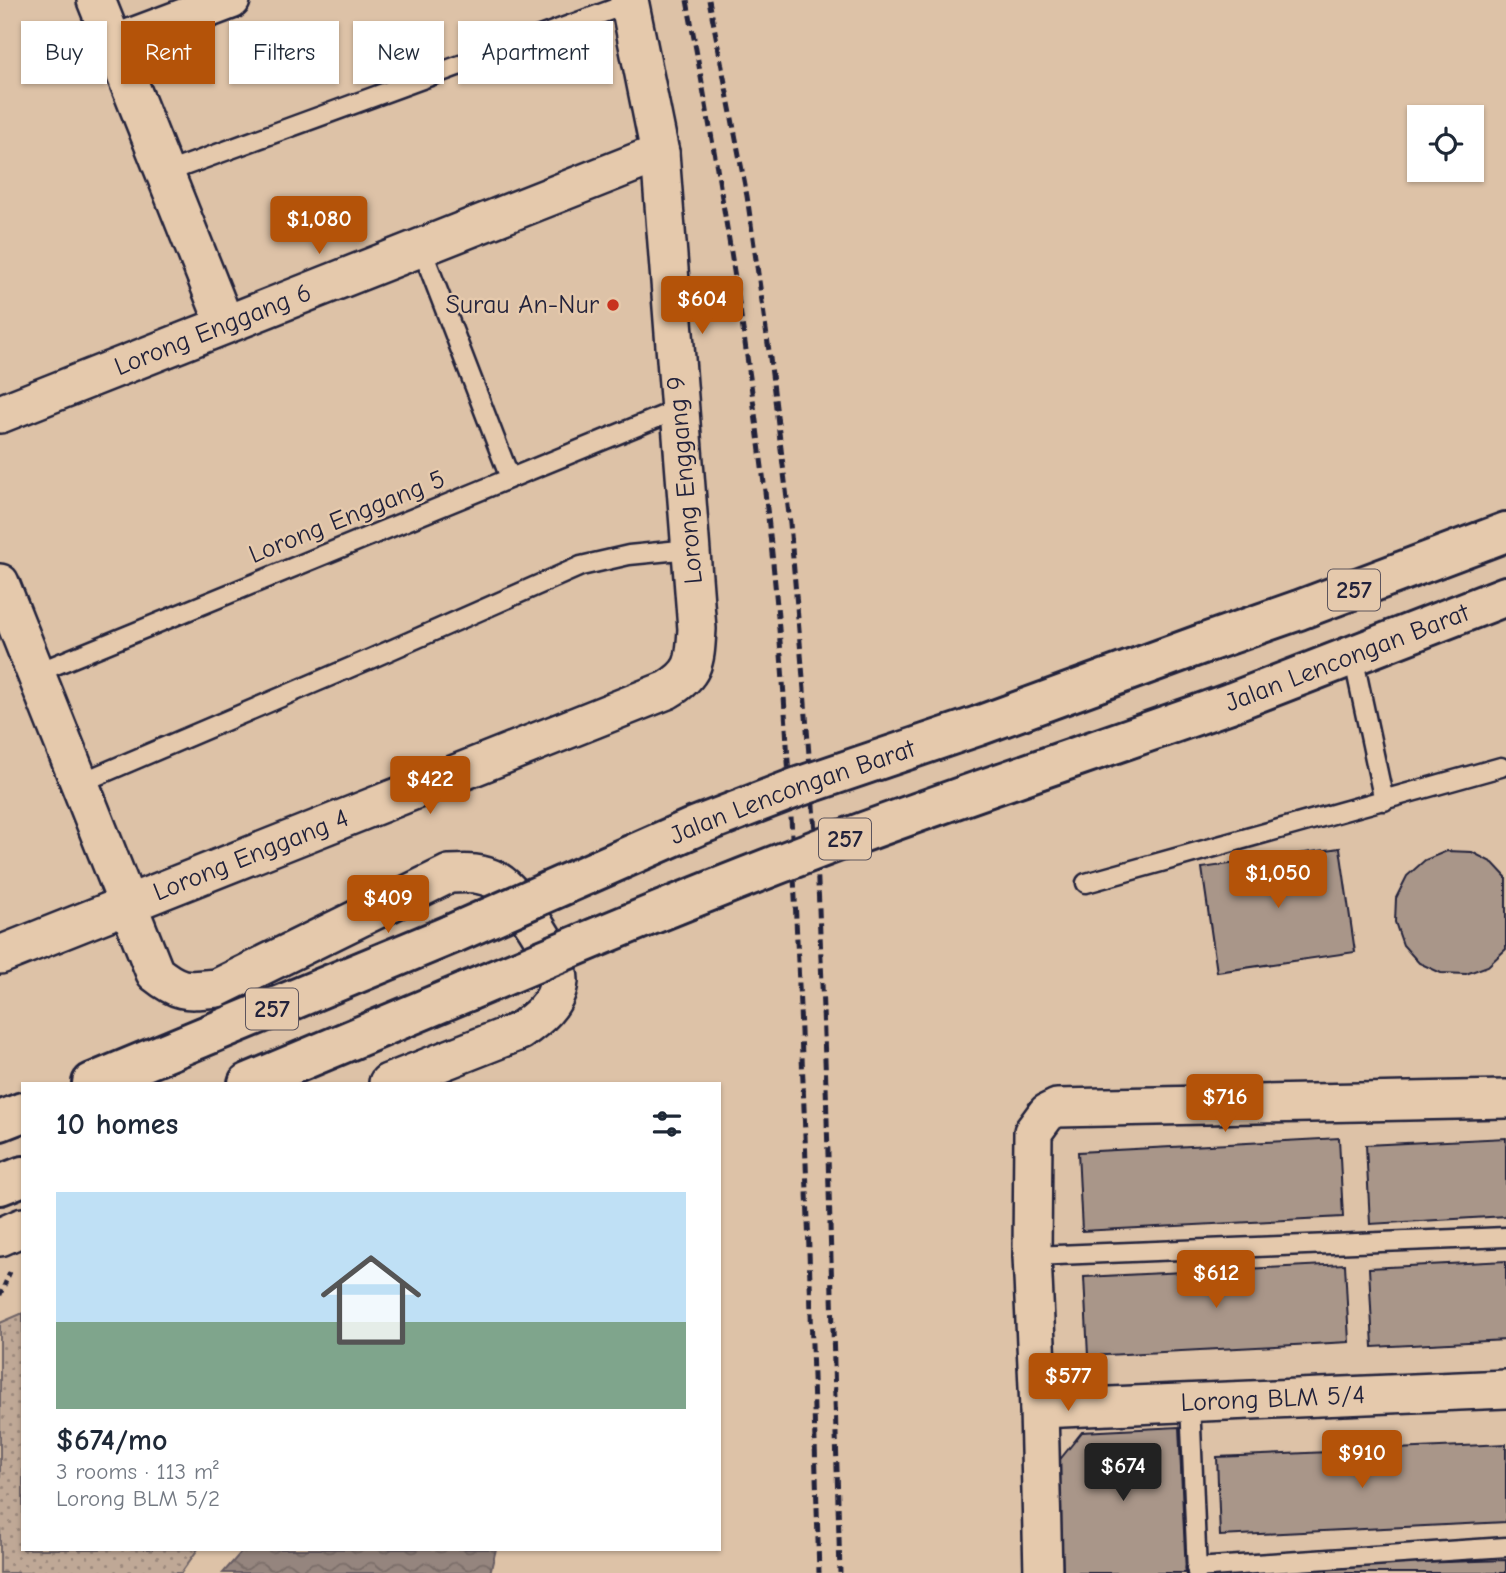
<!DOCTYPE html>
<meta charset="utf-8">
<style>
:root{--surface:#fff;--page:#f6f6f7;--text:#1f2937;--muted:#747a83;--accent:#b45309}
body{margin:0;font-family:"Comic Neue",sans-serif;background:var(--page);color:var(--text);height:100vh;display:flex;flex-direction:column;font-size:26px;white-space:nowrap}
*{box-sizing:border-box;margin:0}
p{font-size:23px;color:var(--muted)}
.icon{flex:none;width:38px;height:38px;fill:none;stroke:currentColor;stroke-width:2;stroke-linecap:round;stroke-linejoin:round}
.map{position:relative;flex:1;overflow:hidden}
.details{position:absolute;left:21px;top:1082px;width:700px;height:469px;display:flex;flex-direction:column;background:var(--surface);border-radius:0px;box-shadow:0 2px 5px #0004}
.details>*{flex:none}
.top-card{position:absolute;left:21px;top:21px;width:700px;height:63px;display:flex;gap:14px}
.fabs{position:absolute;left:1407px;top:105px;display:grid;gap:14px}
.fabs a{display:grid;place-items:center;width:77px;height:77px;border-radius:0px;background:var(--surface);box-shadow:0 2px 5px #0004;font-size:35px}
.price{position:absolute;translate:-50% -60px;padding:0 16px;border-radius:7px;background:var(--accent);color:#fff;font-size:23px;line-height:46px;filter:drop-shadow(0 2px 4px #0008)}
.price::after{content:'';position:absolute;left:50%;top:42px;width:21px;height:16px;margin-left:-10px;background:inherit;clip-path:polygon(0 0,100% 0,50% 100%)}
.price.on{background:#222;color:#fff}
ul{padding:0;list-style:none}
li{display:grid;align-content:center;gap:14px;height:371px;padding:0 35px}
li span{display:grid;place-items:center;height:217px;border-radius:0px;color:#555}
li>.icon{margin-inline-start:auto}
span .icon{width:126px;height:126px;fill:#fffc;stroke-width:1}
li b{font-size:30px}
h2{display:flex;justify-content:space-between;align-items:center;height:84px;padding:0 35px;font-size:30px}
.tag{padding:0 24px;border-radius:0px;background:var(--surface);box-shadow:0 2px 5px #0004;font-size:24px;line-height:63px}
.tag.on{background:var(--accent);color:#fff}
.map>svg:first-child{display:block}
.grass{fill:url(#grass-dots);stroke:#706568;stroke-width:2}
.water{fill:url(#water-waves);stroke:#675d63;stroke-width:2}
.building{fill:#a99689;stroke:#22223b;stroke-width:2}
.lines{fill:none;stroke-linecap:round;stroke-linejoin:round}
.service-casing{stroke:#22223b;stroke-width:23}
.minor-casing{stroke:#22223b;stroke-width:42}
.trunk-casing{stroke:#22223b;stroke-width:44}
.path{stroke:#22223b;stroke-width:4.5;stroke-dasharray:5 5;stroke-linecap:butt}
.service{stroke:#e5c9ac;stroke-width:18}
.minor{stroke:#e5c9ac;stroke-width:37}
.trunk{stroke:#e5c9ac;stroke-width:38}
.rail{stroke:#22223b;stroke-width:5;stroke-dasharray:10 5;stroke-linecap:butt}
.trunk-bridge-casing{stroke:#22223b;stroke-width:44;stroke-linecap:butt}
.trunk-bridge{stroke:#e5c9ac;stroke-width:38}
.poi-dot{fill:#c8321e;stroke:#e5c9ac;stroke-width:2.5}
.labels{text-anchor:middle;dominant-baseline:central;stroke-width:5;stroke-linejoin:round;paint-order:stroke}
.shield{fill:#e5c9ac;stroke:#5c545d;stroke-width:2}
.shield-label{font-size:24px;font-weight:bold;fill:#22223b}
.poi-label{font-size:26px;fill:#22223b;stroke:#e5c9ac;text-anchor:end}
.street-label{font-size:26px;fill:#22223b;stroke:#e5c9ac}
</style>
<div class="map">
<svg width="1506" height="1573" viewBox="0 0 1506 1573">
<defs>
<pattern id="grass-dots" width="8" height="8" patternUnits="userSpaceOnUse" patternTransform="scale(1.75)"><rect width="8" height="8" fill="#bfa896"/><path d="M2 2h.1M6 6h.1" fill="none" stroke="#9b887c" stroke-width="1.8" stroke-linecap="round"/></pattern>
<pattern id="water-waves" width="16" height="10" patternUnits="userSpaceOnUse" patternTransform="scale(1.75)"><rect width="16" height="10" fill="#95857e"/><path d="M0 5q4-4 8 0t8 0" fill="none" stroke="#796c68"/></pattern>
</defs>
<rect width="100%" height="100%" fill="#ddc2a7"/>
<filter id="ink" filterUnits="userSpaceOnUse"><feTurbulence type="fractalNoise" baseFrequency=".0143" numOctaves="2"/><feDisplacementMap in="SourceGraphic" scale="14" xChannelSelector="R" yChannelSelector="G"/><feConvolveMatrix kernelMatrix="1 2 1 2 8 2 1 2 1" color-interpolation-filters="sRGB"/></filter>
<g filter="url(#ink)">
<path class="grass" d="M23 1313V1549H198L181 1573H0V1323Z"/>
<path class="water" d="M244 1549H496L490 1573H223Z"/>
<path class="building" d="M1340 848 1355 952 1217 972 1202 868Z
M1447 851 1472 852 1493 863 1506 877V949L1488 966 1466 974 1441 973 1419 963 1403 945 1395 922 1396 898 1407 876 1425 860Z
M1339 1138 1343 1217 1082 1231 1078 1152Z
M1506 1138V1216L1370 1224 1366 1145Z
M1506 1261V1340L1373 1347 1369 1268Z
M1345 1264 1349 1342 1088 1356 1084 1277Z
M1179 1427 1186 1573H1063L1058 1462 1082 1432Z
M1506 1444V1522L1220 1536 1217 1457Z
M1506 1560V1573H1327V1566Z"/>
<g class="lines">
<defs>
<path id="service" d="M165 173 630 3
M421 247 510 478
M1353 656 1384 801
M36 673 679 409
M80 783 368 660 581 566 629 555 690 549
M1086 883 1501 767
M1032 1256 1506 1237
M1190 1402 1197 1573
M1196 1568 1506 1547"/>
<g id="minor">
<path d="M96 0 225 324"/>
<path d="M114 44 231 0"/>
<path id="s1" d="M0 414 660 153"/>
<path d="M0 583 155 973C180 993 186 991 217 988L449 874C467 873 481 872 497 881 517 893 560 958 559 981 557 1004 537 1019 520 1031L388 1083"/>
<path id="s2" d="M0 955 667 690C696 673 695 660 697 629L660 153 629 0"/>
<path d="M0 1237 23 1227"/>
<path id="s3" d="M1039 1409 1506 1389"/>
<path d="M1043 1573 1039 1409 1032 1256 1033 1132 1047 1113 1057 1108 1506 1099"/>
</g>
<path id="trunk" d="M1202 644 1299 610 1506 532
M1230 703 1506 596
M92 1083 452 934
M248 1083 466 992
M0 1121 23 1112
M0 1185 23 1176"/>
</defs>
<use href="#service" class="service-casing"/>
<use href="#minor" class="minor-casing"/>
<use href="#trunk" class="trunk-casing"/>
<path class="path" d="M0 1295 11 1270"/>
<use href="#service" class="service"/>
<use href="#minor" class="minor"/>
<use href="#trunk" class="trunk"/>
<path class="rail" d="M687 0C719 174 749 349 769 526 783 649 789 774 795 898 806 1123 812 1348 819 1573
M709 0 747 196 770 358 790 523 804 690 817 858 826 1085 840 1573"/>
<defs>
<g id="trunk-bridge">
<path id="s4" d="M452 934 697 826 798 787 978 726 1202 644"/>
<path d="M466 992C580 944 694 896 810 852 949 799 1090 753 1230 703"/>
</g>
</defs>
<use href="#trunk-bridge" class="trunk-bridge-casing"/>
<use href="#trunk-bridge" class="trunk-bridge"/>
</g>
</g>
<circle class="poi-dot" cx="613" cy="305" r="7"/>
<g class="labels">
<g class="shield">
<rect x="1328" y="569.5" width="52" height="41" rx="5"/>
<rect x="819" y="818.5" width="52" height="41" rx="5"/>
<rect x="246" y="988.5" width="52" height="41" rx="5"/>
</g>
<g class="shield-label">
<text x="1354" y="590">257</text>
<text x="845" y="839">257</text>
<text x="272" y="1009">257</text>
</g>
<g class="poi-label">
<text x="599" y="305">Surau An-Nur</text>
</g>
<g class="street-label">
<text stroke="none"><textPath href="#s1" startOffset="229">Lorong Enggang 6</textPath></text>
<text transform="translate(685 480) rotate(-95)">Lorong Enggang 9</text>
<text transform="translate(347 517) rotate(-22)">Lorong Enggang 5</text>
<text transform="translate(1347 658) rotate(-21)">Jalan Lencongan Barat</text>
<text stroke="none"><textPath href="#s4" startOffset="369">Jalan Lencongan Barat</textPath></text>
<text stroke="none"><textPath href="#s2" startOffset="270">Lorong Enggang 4</textPath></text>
<text stroke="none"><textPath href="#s3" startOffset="234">Lorong BLM 5/4</textPath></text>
</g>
</g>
</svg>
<div class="fabs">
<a><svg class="icon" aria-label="locate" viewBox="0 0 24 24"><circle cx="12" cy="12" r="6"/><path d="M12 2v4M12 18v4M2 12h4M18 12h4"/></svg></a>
</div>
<b class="price" style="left:319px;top:256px">$1,080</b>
<b class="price" style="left:702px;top:336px">$604</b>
<b class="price" style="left:430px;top:816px">$422</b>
<b class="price" style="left:1278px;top:910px">$1,050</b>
<b class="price" style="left:388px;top:935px">$409</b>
<b class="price" style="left:1225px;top:1134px">$716</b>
<b class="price" style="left:1216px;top:1310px">$612</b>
<b class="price" style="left:1068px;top:1413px">$577</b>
<b class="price" style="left:1362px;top:1490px">$910</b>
<b class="price on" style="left:1123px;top:1503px">$674</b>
<div class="top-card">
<a class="tag">Buy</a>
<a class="tag on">Rent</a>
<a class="tag">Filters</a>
<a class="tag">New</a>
<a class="tag">Apartment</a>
</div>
<section class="details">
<h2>10 homes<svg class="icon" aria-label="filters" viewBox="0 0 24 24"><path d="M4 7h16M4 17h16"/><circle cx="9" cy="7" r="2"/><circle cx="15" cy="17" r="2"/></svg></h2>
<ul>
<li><span style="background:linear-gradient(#bfe0f5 60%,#7fa58c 0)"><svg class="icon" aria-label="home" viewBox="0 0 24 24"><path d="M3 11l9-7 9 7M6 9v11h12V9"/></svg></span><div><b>$674/mo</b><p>3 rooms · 113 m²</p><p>Lorong BLM 5/2</p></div></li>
</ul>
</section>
</div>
